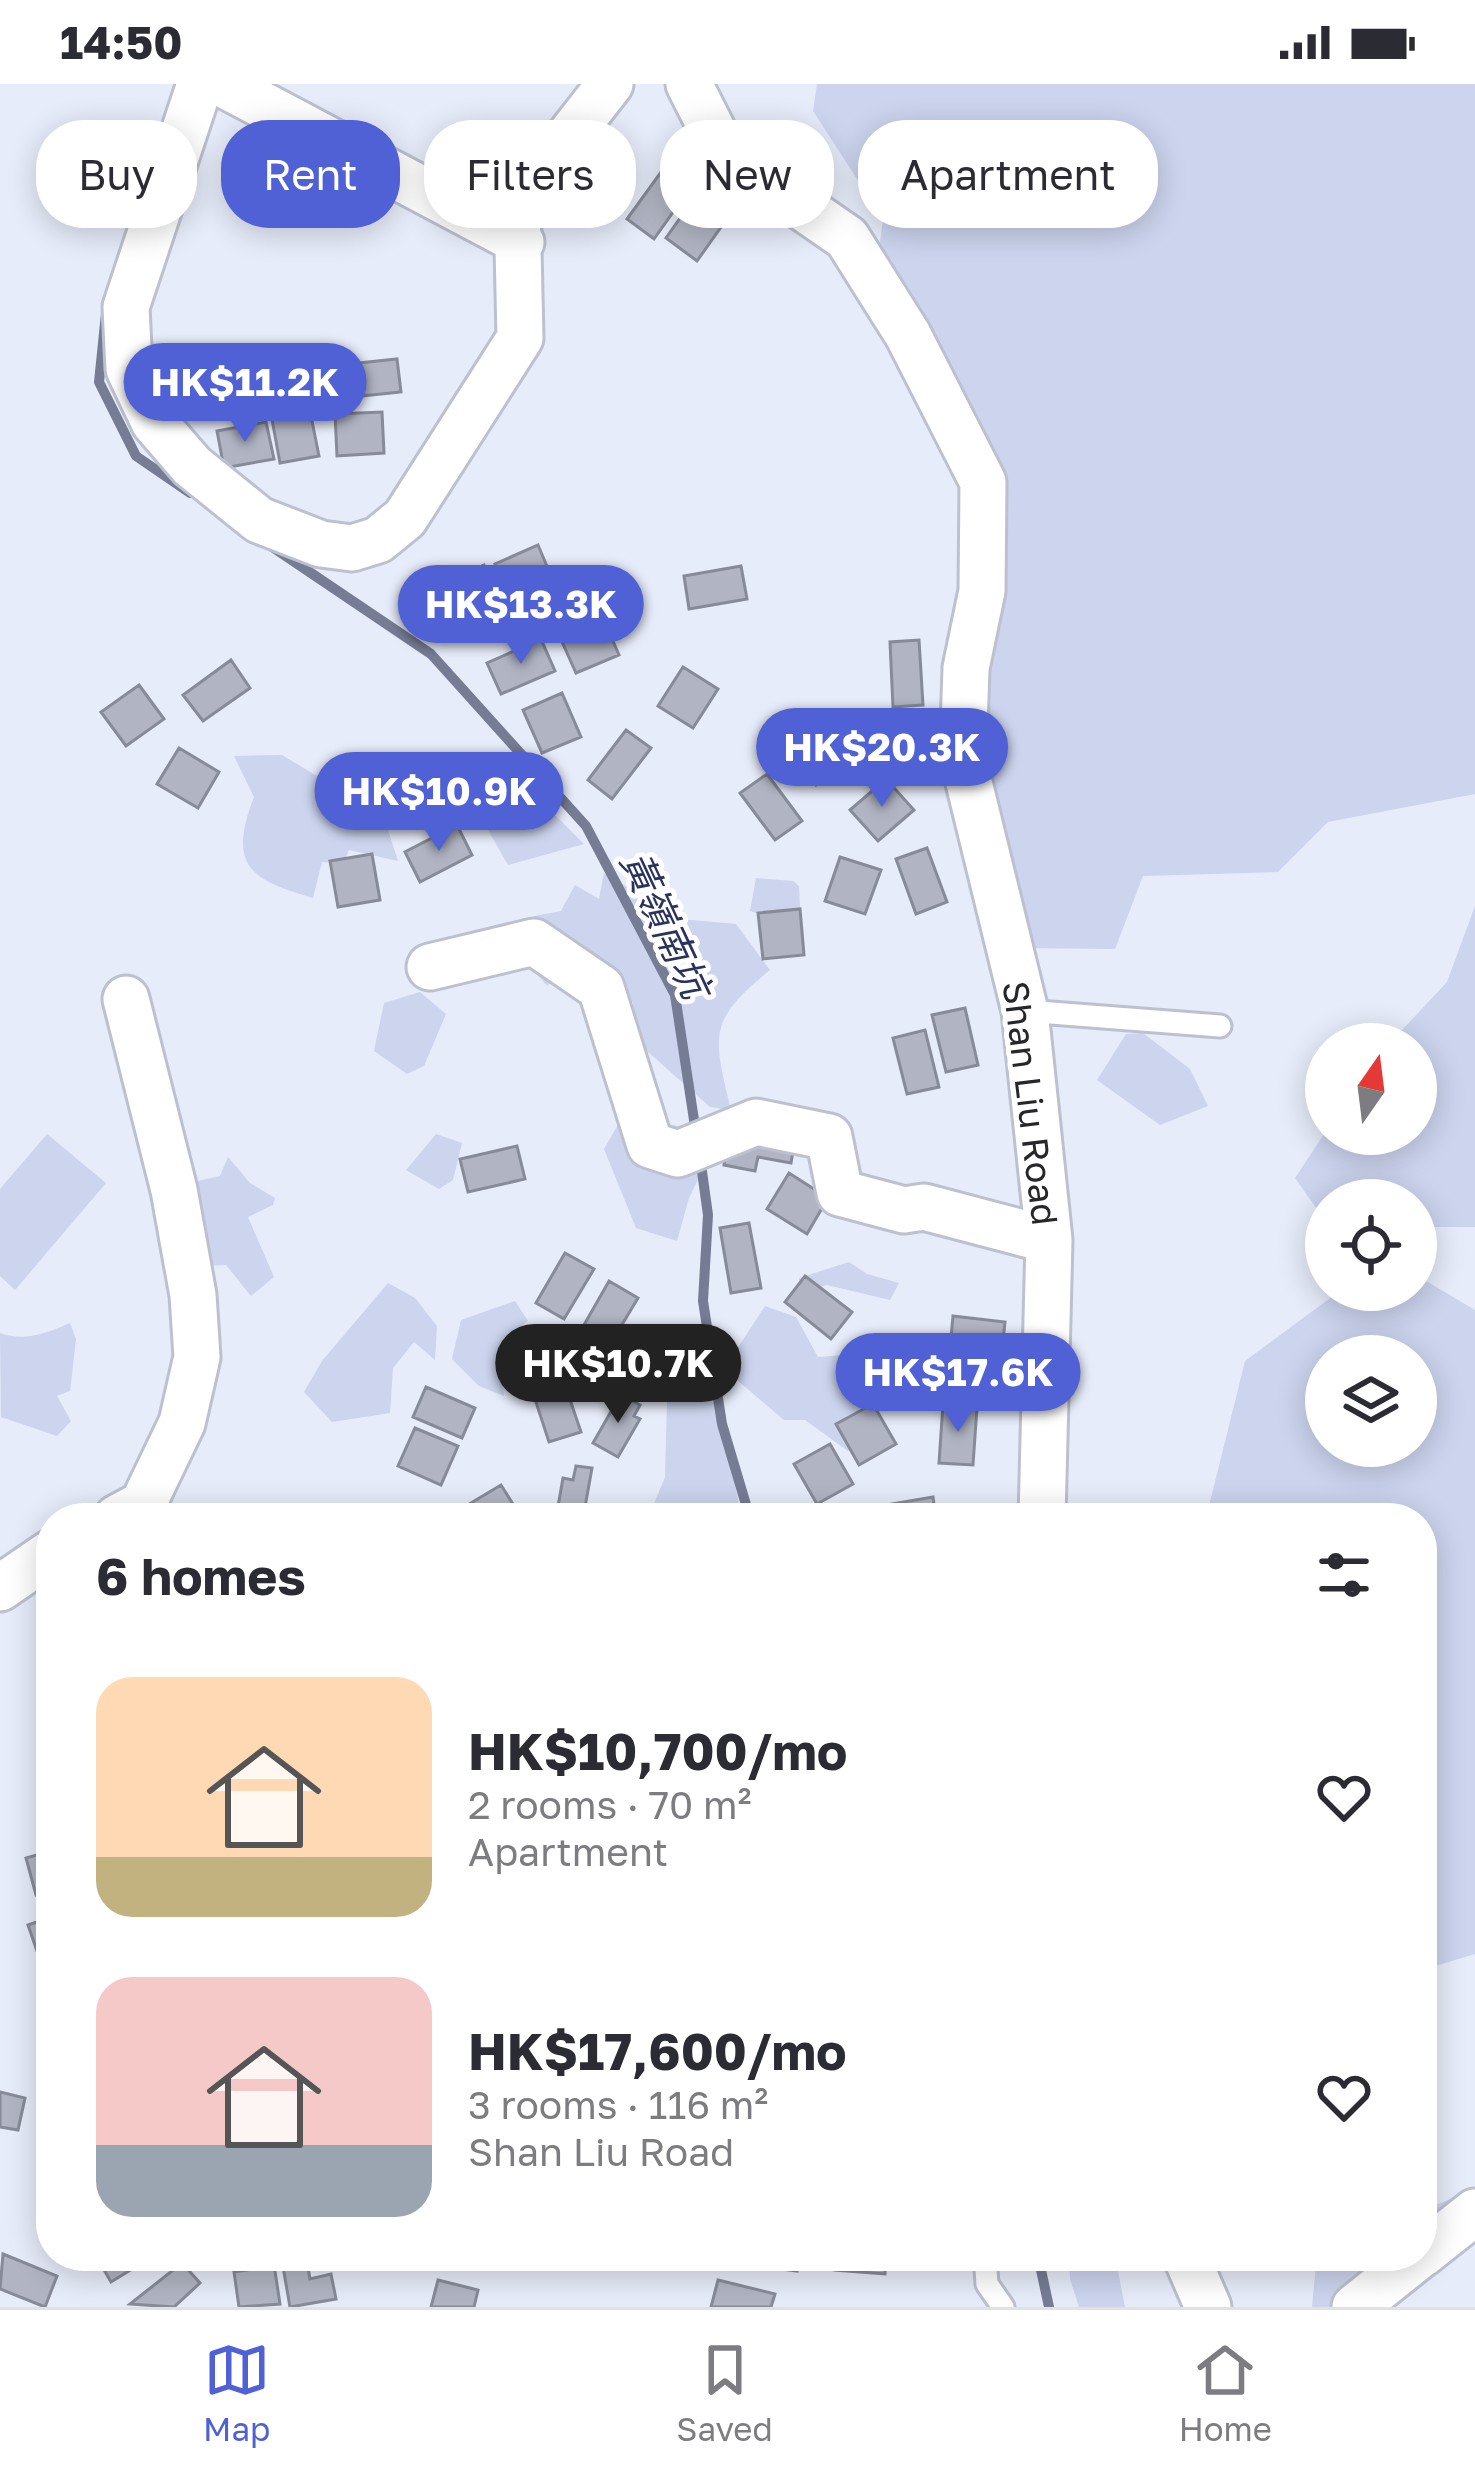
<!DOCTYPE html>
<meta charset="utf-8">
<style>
:root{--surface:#fff;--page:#f7f7f7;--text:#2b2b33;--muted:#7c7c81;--line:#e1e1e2;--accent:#5061d6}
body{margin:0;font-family:"Golos Text","Noto Sans TC",sans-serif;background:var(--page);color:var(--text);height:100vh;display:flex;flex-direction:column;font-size:45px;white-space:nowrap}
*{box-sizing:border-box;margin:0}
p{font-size:39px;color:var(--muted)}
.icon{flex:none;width:66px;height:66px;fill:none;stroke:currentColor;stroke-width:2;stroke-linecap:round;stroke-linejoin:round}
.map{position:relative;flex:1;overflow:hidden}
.details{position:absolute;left:36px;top:1419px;width:1401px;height:768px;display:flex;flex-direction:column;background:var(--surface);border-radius:48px;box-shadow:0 6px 30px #0003}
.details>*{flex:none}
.guide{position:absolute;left:36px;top:36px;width:1404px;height:108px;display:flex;gap:24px}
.needle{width:78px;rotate:14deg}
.tools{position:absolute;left:1305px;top:939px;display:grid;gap:24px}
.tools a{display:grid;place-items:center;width:132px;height:132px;border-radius:50%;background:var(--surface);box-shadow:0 6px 30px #0003;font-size:60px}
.price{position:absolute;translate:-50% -102px;padding:0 27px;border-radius:42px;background:var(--accent);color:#fff;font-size:39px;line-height:78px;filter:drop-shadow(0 3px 6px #0008)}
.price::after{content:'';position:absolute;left:50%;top:72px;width:36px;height:27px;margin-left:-18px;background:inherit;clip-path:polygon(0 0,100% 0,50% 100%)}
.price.selected{background:#222;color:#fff}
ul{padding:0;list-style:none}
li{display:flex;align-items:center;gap:36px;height:300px;padding:0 60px}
li span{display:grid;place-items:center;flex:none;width:336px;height:240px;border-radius:36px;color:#555}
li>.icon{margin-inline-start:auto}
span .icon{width:144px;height:144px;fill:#fffc;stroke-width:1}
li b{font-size:51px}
h2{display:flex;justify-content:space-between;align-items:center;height:144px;padding:0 60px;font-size:51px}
.chip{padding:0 42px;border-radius:48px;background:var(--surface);box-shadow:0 6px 30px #0003;font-size:42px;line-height:108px}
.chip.selected{background:var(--accent);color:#fff}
.status{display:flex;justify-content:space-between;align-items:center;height:84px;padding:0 60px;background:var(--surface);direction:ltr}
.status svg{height:33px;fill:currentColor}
.menu{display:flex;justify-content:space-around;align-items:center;height:168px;border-top:3px solid var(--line);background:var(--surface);font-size:33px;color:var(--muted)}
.menu a{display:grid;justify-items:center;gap:6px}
.menu .selected{color:var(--accent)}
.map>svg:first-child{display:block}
.green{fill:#ccd4ee;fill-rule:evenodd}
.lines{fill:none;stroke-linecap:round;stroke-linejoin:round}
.stream{stroke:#767c94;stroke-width:10}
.building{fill:#b1b5c3;stroke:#878b98;stroke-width:3}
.lane-casing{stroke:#bdc1cf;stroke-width:27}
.street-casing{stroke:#bdc1cf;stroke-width:51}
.lane{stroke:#fff;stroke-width:21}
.street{stroke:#fff;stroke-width:45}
.labels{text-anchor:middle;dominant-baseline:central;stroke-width:10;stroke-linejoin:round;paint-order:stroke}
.street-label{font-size:36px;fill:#25272c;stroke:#fff}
.water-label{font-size:39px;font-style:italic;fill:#2a335d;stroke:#fff}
</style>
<div class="status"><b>14:50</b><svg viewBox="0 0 49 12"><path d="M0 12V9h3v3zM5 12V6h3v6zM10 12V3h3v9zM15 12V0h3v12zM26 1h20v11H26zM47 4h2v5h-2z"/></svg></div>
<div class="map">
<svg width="1475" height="2223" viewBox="0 0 1475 2223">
<rect width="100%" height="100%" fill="#e7ecfa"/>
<path class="green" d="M817 0H1475V710L1328 738 1278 788 1143 792 1115 865 1009 864 963 650 983 460 875 198 883 135 813 27Z
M282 671 327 698 341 683 371 693 398 777 349 766 343 780 322 778 313 814C251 796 227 783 254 713L234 672Z
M517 693 584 760 508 781 484 739Z
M604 789 680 835 736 840 770 886C707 937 713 951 731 1026L710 1023 628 950 633 919 611 881 573 872 547 902 529 880 534 832 561 827 575 801 599 815Z
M756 794 793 797 799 802 800 825 781 837 750 827Z
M1475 822V1143H1416V1116H1326V1138L1295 1094 1326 1047 1416 1050V960H1389L1447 898Z
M420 908 446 930 424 982 407 990 374 967 384 919Z
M1143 949 1190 985 1208 1022 1160 1041 1097 996 1126 950Z
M623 1032 677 1042 703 1040 711 1069 689 1114 677 1157 636 1144 604 1065Z
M47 1050 106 1099 15 1206 0 1192V1105Z
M436 1050 462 1059 453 1096 439 1105 406 1086Z
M228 1073 250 1099 275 1114 273 1121 248 1133 274 1193 251 1212 226 1181 202 1182 180 1101 220 1092Z
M849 1178 867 1190 899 1199 890 1216 827 1201 799 1210V1194Z
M1416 1191 1475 1226V1870L1422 1886V1434H1206L1245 1277 1341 1206H1416ZM1326 1272H1416V1362H1326Z
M388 1199 415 1214 437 1242 435 1276 414 1258 393 1284 390 1329 332 1338 304 1308 322 1277Z
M515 1217 528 1237C500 1257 501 1279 504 1312L479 1302 452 1275 461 1236Z
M765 1222 796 1233 818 1273 879 1268 891 1301 957 1304 942 1321 888 1316 848 1367 805 1336H784L724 1285Z
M70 1239 76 1255 70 1307 57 1312 71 1337 57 1352 1 1333 0 1249C25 1258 47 1249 70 1239Z
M709 1277 742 1434H648L665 1393 667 1318Z
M1459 2111 1467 2120 1417 2180 1371 2223H1312L1316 2180 1331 2172H1422V2127Z
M1069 2172H1115L1125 2223H1079L1070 2195Z"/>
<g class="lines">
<path class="stream" d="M107 220 99 298 136 372 190 409
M271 462 431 570 586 742 675 911 696 1049
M700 1073 708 1131 703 1217 722 1340 750 1434
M1038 2172 1049 2223"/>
</g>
<path class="building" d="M661 88 688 107 654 155 627 135Z
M695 113 726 136 697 177 666 154Z
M397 275 401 308 342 314 339 281Z
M309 322 319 372 280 379 271 330Z
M382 328 384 369 337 372 335 330Z
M266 338 274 375 224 384 217 347Z
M538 461 554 499 512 517 495 480Z
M484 481 509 535 478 549 454 495Z
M741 482 747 515 689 525 684 492Z
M602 532 619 571 576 589 559 551Z
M541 555 555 587 501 610 487 579Z
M919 556 923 621 893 623 890 558Z
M231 576 250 604 203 637 183 611Z
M683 583 718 605 693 644 658 622Z
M139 601 164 635 126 662 101 628Z
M562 609 581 653 542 669 523 626Z
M840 638 862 664 816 701 795 675Z
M626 646 651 664 612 715 588 696Z
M179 664 219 688 198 724 157 700Z
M767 690 802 737 775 756 740 709Z
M886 695 914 726 878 757 850 726Z
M457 741 472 771 420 798 405 768Z
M927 764 947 818 916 830 896 775Z
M372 770 380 816 338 823 330 777Z
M840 773 881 786 865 830 825 817Z
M800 825 804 871 763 875 758 829Z
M965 924 978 981 946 988 932 931Z
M925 946 939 1003 907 1010 893 954Z
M731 1044 795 1056 791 1079 758 1073 755 1087 724 1081Z
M517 1062 525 1095 468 1108 460 1075Z
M789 1089 828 1114 807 1150 767 1125Z
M749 1139 761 1204 731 1209 720 1144Z
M565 1169 594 1185 564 1235 536 1219Z
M805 1192 852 1228 831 1255 785 1218Z
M609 1197 638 1214 608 1264 580 1248Z
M953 1232 1005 1238 1000 1287 979 1284 982 1258 951 1254Z
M562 1292 581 1348 549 1358 531 1303Z
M426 1303 475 1324 462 1354 413 1333Z
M621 1310 640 1321 634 1332 640 1335 618 1373 593 1359Z
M873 1320 896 1360 859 1381 836 1340Z
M943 1320 977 1323 973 1381 939 1379Z
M415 1344 458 1362 441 1401 398 1382Z
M830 1360 853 1400 817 1420 794 1380Z
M576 1382 592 1384 583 1434H556L563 1394 573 1396Z
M501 1401 521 1433 467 1434 461 1425Z
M933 1413 936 1434H895L892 1420Z
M51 1767V1807L36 1811 26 1774Z
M51 1833V1862L37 1867 28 1841Z
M0 2008 25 2014 18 2046 0 2043Z
M3 2170 57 2192 45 2223 0 2205Z
M96 2172H145L147 2176 111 2198Z
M306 2172 310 2195 331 2190 336 2215 290 2223 282 2177Z
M752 2172H799L797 2187 750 2181Z
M836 2172H886L885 2190 835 2186Z
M273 2174 280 2220 239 2223 234 2188 247 2186 246 2178Z
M182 2179 200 2199 174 2223 130 2220Z
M438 2196 478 2206 474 2223H431Z
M718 2196 775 2210 771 2223H711Z"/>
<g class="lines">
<defs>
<path id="lane" d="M1025 927 1220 942
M985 2172 987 2200 1003 2223"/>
<path id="street" d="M200 0 126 223 129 285 154 338 192 382 259 436 321 460 352 464 378 456 405 434 520 254 517 119 610 0
M223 0 521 158
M689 0 724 69 847 154 908 251 983 398 982 507 966 584 963 674 1025 927 1049 1156 1042 1434
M430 883 534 858 601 904 650 1061 678 1070 756 1038 829 1053 840 1109 904 1126 924 1123 1049 1156
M117 1434 143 1420 182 1339 197 1273 193 1211 174 1106 126 915
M0 1504 51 1469
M1422 2170 1475 2128
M1186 2172 1208 2223
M1355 2223 1419 2172"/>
</defs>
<use href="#lane" class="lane-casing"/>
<use href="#street" class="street-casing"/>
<use href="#lane" class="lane"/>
<use href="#street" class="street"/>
</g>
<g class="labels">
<g class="street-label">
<text transform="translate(1031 1019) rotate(83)">Shan Liu Road</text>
</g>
<g class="water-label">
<text transform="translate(666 840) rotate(65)">黃嶺南坑</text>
</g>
</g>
</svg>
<div class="tools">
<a><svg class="needle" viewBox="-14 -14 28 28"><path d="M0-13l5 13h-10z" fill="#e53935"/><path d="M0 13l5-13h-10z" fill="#7c7c81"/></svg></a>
<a><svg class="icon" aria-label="locate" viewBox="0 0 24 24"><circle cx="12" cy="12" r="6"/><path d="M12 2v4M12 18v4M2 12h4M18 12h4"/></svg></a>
<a><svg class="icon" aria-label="layers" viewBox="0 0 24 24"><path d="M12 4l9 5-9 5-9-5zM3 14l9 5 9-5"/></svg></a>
</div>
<b class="price" style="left:245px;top:361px">HK$11.2K</b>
<b class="price" style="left:521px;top:583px">HK$13.3K</b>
<b class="price" style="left:882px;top:726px">HK$20.3K</b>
<b class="price" style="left:439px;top:770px">HK$10.9K</b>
<b class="price selected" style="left:618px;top:1342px">HK$10.7K</b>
<b class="price" style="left:958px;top:1351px">HK$17.6K</b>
<div class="guide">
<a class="chip">Buy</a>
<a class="chip selected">Rent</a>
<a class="chip">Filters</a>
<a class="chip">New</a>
<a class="chip">Apartment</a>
</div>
<section class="details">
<h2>6 homes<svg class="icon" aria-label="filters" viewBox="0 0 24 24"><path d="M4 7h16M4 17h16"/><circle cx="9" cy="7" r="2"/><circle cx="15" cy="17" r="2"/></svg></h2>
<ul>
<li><span style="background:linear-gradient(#ffd9b3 75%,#c2b280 0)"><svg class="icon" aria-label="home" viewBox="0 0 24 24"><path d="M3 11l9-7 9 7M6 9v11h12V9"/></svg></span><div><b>HK$10,700/mo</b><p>2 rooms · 70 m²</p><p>Apartment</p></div><svg class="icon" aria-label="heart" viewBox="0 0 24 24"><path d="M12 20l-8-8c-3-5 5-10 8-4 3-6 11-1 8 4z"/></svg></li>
<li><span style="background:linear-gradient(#f6c9c9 70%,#9aa5b1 0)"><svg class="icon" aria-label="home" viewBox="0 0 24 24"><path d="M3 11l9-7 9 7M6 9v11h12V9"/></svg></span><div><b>HK$17,600/mo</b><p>3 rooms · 116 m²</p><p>Shan Liu Road</p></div><svg class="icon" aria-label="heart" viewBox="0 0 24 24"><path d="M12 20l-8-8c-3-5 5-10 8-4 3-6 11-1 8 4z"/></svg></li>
</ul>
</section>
</div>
<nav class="menu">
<a class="selected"><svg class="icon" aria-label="map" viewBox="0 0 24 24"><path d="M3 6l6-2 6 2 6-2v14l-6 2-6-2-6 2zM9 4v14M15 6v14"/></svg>Map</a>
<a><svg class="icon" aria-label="saved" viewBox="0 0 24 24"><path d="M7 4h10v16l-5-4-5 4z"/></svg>Saved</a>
<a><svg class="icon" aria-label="home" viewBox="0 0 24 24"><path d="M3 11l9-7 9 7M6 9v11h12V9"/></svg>Home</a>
</nav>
